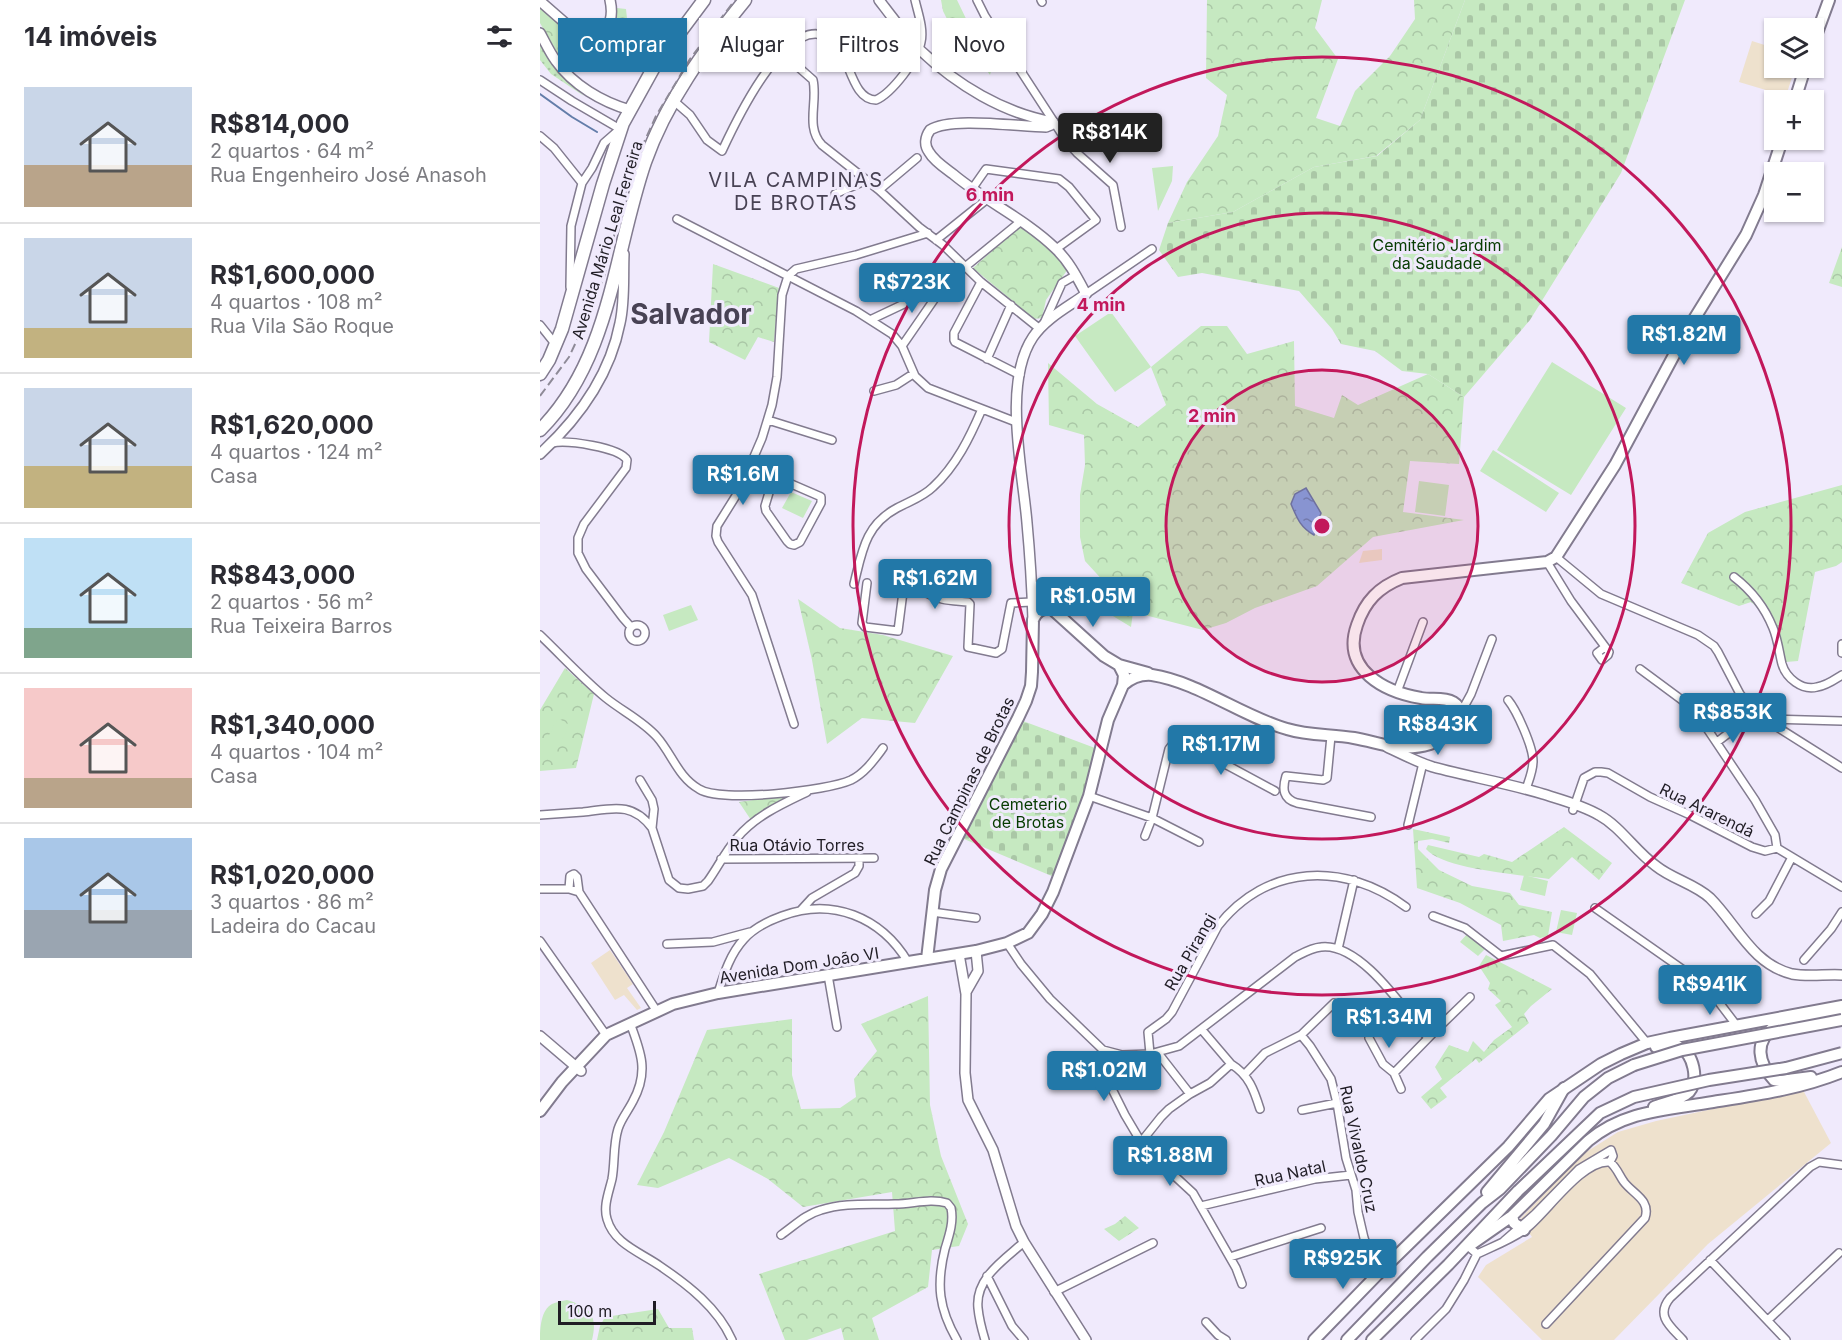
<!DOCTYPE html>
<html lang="pt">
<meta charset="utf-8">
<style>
:root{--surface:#fff;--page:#f7f7f7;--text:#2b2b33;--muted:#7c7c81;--line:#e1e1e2;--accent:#2278a8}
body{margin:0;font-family:Inter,sans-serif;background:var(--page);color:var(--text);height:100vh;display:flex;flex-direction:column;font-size:22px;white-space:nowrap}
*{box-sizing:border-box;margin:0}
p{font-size:20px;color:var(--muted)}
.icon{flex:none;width:33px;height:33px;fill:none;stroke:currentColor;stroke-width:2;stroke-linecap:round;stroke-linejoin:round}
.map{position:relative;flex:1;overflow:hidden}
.side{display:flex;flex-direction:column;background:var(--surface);width:540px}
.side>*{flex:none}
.banner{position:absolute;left:18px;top:18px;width:570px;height:54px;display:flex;gap:12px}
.tools{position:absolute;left:1224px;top:18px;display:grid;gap:12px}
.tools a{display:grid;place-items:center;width:60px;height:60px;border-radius:0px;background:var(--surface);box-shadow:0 2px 4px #0004;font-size:30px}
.scale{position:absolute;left:18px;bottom:15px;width:98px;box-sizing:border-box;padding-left:6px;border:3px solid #201d25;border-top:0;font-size:16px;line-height:21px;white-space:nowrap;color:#201d25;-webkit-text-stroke:4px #f0eafc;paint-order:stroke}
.price{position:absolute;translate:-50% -51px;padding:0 14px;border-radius:6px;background:var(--accent);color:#fff;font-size:20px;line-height:39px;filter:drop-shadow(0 2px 3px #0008)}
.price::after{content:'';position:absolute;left:50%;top:36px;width:18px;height:14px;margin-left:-9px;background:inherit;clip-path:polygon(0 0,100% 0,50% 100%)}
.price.on{background:#222;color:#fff}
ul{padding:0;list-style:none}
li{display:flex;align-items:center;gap:18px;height:150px;padding:0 24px}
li+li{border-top:2px solid var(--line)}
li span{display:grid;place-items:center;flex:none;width:168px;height:120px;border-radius:0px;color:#555}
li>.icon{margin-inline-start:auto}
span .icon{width:72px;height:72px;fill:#fffc;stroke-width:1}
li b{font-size:26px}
h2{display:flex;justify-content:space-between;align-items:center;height:72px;padding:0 24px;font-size:26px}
.tag{padding:0 21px;border-radius:0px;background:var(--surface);box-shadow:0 2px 4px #0004;font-size:21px;line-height:54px}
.tag.on{background:var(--accent);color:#fff}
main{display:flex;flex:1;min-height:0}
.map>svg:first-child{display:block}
.education{fill:#eee1cd}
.grass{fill:url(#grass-dots)}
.forest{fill:url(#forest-crowns)}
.cemetery{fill:url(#cemetery-stones)}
.garden{fill:#c6e9c1}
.water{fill:url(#water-ripples);stroke:#637da9;stroke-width:1.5}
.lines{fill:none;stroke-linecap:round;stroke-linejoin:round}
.stream{stroke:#637da9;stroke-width:2}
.minor-casing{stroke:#827b8f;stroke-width:10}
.tertiary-casing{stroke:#827b8f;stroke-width:12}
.secondary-casing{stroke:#827b8f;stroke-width:14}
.primary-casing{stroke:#827b8f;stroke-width:14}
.trunk-casing{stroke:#827b8f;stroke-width:15}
.minor{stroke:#fff;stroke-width:7}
.tertiary{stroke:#fff;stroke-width:9}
.secondary{stroke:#fff;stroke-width:10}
.primary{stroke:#fff;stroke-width:10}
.trunk{stroke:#fff;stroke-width:12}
.rail{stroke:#8e8a97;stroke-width:2;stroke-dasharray:9 4.5;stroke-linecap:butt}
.primary-bridge-casing{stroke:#827b8f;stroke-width:14;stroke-linecap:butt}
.primary-bridge{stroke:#fff;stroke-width:10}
.ring{fill:none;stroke:#c2185b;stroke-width:3}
.labels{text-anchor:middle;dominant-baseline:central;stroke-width:6;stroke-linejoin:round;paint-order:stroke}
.street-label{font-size:16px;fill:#201d25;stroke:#f0eafc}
.park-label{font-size:16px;fill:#063c01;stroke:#f0eafc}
.quarter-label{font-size:20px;letter-spacing:1.5px;fill:#484254;stroke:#f0eafc}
.town-label{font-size:28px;font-weight:bold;fill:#484254;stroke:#f0eafc}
.centre{fill:#c2185b;stroke:#f0eafc;stroke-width:3}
.ring-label{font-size:18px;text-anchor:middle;font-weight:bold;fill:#c2185b;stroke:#f0eafc;stroke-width:6;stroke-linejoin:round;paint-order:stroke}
</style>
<main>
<section class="side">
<h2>14 imóveis<svg class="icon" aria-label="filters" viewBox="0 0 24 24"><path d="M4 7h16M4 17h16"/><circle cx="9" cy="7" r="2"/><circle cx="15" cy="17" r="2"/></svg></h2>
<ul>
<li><span style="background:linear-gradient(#c9d6e8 65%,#b9a48a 0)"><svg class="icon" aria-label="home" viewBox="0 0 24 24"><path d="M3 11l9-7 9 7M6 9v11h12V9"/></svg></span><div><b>R$814,000</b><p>2 quartos · 64 m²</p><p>Rua Engenheiro José Anasoh</p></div></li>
<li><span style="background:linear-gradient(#c9d6e8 75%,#c2b280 0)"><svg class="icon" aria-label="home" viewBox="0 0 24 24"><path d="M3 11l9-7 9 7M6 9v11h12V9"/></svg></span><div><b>R$1,600,000</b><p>4 quartos · 108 m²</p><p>Rua Vila São Roque</p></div></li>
<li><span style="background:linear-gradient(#c9d6e8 65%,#c2b280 0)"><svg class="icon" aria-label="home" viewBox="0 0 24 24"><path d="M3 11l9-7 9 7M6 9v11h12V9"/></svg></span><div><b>R$1,620,000</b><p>4 quartos · 124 m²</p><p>Casa</p></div></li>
<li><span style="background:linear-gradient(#bfe0f5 75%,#7fa58c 0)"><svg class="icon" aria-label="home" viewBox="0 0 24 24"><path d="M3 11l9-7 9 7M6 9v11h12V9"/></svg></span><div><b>R$843,000</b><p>2 quartos · 56 m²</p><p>Rua Teixeira Barros</p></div></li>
<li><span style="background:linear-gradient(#f6c9c9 75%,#b9a48a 0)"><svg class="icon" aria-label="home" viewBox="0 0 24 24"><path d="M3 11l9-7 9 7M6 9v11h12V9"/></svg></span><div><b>R$1,340,000</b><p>4 quartos · 104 m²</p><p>Casa</p></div></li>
<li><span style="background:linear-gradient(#a9c7e8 60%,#9aa5b1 0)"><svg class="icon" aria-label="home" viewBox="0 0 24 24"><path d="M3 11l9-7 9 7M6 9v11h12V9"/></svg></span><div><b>R$1,020,000</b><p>3 quartos · 86 m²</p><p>Ladeira do Cacau</p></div></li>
</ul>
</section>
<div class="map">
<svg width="1302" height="1340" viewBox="0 0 1302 1340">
<defs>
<pattern id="grass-dots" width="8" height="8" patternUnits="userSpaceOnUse" patternTransform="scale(1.5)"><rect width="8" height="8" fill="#c6e9c1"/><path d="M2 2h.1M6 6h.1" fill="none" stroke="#aac7a6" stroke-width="1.8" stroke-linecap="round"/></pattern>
<pattern id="forest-crowns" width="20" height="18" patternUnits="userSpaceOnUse" patternTransform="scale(1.5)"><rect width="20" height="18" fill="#c6e9c1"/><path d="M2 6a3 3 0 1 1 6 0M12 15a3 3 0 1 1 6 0" fill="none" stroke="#aac7a6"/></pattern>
<pattern id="cemetery-stones" width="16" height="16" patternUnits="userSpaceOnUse" patternTransform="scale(1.5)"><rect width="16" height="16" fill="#c6e9c1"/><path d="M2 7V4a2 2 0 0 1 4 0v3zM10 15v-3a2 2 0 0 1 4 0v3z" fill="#aac7a6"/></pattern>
<pattern id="water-ripples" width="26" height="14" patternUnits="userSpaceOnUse" patternTransform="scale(1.5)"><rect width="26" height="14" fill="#80a6e2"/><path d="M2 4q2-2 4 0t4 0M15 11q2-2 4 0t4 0" fill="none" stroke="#6887b7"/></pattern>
</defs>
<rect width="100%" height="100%" fill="#f0eafc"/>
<path class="education" d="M1212 41 1234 48V68H1255L1246 96 1199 82Z
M842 549V560L819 563 823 551Z
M70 950 93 984 87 988 101 1008 97 1010 84 995 75 1000 51 963Z
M1263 1090 1291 1143 1168 1244 1074 1340H1002L938 1277 946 1265 992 1237 980 1219 1043 1154 1078 1132 1116 1121Z"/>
<path class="grass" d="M0 34 17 68 44 96 11 74 0 60Z"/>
<path class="forest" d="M401 0H417L431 29 455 56 450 75 430 46 415 35 403 11Z
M667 0H782L775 28 798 59 776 118 800 126 815 91 850 56 875 19 874 0H925L880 120 836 156 774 167 693 212 628 223 647 182 678 136 687 95 666 78Z
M0 7C9 14 37 40 46 42 67 47 74 24 77 8L86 9 89 37 73 60 59 63 21 59 0 23Z
M480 226 511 248 528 269 506 300 502 318 494 319 433 268Z
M1302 247V287L1289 283Z
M173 264 239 288 234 342 218 337 205 360 169 342Z
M661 326H687L707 354 754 341 755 406 794 418 802 395 818 405 888 374 924 397 919 464 870 461 863 512 924 520 833 537 777 586 715 608 686 623 663 630 593 612 591 627 568 613 577 596 545 561 540 537V495L545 465 544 435 509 425 508 363 557 404 598 427 626 405 611 367Z
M1302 485V562L1296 566 1275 572 1258 661 1246 662 1237 625 1211 602 1199 606 1141 583 1168 533 1205 512Z
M258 599 300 628 343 635 413 656 375 723 322 718 287 744 272 660Z
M25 668 54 694 36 768 0 771V710Z
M249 795V798L234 804 211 820 199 802Z
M1024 827 1072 863 1059 880 1032 857 1009 879C982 875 902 869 886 849L888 845 939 857 944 854 972 862Z
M873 829 910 837 909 843 892 839 878 841V849L899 870 932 886 970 893 979 905 1012 912 1008 936 1000 938 994 935 963 941 961 925 920 903 877 888Z
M946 955 1012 989 991 1006 984 1014 989 1023 939 1063 936 1059 900 1088 907 1097 891 1109 881 1097 902 1079 895 1067 909 1045 928 1052 933 1041 944 1052 954 1040 972 1027 955 1005 961 1001 948 989 950 983 939 966Z
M388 996 390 1105 401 1156 428 1224 419 1246 392 1250 388 1287 332 1318 339 1340H304L301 1328 267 1340H245L219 1274 355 1231 352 1192 263 1207 228 1179 189 1158 118 1188 97 1185 124 1132 167 1030 252 1019V1075L261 1109 300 1108 316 1097 314 1079 337 1051 321 1024Z
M585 1216 599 1228 579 1241 564 1229 575 1224Z
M118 1309 129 1328H152L154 1340H57L60 1326 65 1317Z"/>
<path class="cemetery" d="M925 0H1145L1081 173 990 320 924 397 888 374 862 371 835 351 801 344 792 329 759 291 662 273 638 277 619 250 628 223 693 212 774 167 837 156 880 120Z
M483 721 555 748 544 792 514 877 424 839Z"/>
<path class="garden" d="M633 166 632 181 618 211 612 168Z
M571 312 611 367 575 392 535 336Z
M1012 362 1086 408 1031 495 957 450Z
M953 450 1019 493 1006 512 940 471Z
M879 481 909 485 905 516 875 512Z
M251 492 272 501 263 518 242 508Z
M151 605 158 620 129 631 123 615Z
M18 718 29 725 19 747 7 739Z
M984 875 1008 881 1005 896 980 890Z
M1021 910 1037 913 1032 935 1016 932Z
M928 933 946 948 938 956 920 942Z
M27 1300C50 1307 58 1315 52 1340H0C0 1328 1 1310 12 1304 16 1302 22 1301 27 1300Z"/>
<path class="water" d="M766 488 781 513 774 535C760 527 757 518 751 504L755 494Z"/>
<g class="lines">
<path class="stream" d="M0 94 32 117 57 132"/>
<defs>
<path id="minor" d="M437 0 445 16 527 142 537 153 573 185 581 227
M501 0 502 2
M244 51 248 58 273 80C278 102 265 127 282 145L339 190 379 227 403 245 441 282 500 329
M0 80 32 101 80 129 64 143 52 168 42 183
M134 101 150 115 167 140 182 151C195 123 252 0 295 43 310 58 312 100 336 100 352 93 378 59 381 42 384 29 378 13 375 0
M0 136 14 148 42 183 31 226 30 287
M432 189 446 169 519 179 529 187 556 220 516 249
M339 190 377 158
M295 194 327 180
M137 219 316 311 352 334 362 346 375 376 388 388 476 422
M396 240 446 200
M425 267 480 222
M441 282 414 333V340L415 342 480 375
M546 294 612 249
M330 320 404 285
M505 321 522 283 536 275
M0 325 16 345
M362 346 420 262
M447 359 471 305
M334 391 356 385 373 374
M228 420 292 440
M12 443C27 440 79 447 87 460L86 468 44 524 38 538V553L46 569 83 618 91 627
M210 466 279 496 281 497V503L260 542 254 545 250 544 247 541 226 511 225 506 234 476
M1016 557 1061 594 1158 635 1174 646 1178 652 1200 694 1215 713 1302 768
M1007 562 1031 601 1069 652 1068 655 1062 660 1057 653 1065 647
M1194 577C1211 590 1225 608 1233 628 1238 640 1239 652 1242 664 1246 678 1262 691 1277 687 1286 686 1294 680 1302 675
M327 583 322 623 325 627 358 631 363 592C375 585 390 596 402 599 410 601 419 601 428 602L430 604 428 647 456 653 462 649 471 603 492 602
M314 584C322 552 325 525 357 508 370 501 383 497 393 487 416 466 430 437 442 409
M89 633a8 8 0 1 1 16 0a8 8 0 1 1-16 0Z
M0 635C22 656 43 679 66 698 82 711 103 721 117 737 132 754 138 777 159 789 181 803 287 791 311 780 325 773 334 760 343 748
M1302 644V653
M1100 669 1150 706 1158 715 1215 800 1235 835 1237 848
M857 692 883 622
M968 700C977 711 993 747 993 761 993 771 989 780 986 789
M920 714 931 694 952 639
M1229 719 1302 721
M254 724 212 595 178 542 176 536 177 526 202 486 210 466 222 438 232 405 237 377 242 295 248 276 256 269 316 255 388 233
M791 736 787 778 783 780 746 776C742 789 743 799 757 803L831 817
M1177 742 1215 713
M100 780 112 800 114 809 112 828 129 880 139 888 148 889 163 886 168 881C178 867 185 852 197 838 215 816 242 804 267 792
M549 796 612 818 659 842
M1033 810 1044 778 1055 772H1061L1068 773 1110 797 1148 814 1212 847 1225 851 1237 848 1302 887
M0 815C14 814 29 813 43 812 71 809 92 801 112 828
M868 825 883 763
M605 836 612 818 629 749 636 740 657 749 735 791
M181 859 334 858
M0 889H29L39 892 116 1010
M29 889 30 876 34 874 37 877 39 892
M1055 908 1155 978 1178 1001 1197 1026
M261 910 272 898 315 873 319 866V858
M392 912 436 918
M1216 914 1229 901 1252 857
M893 916 925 928 961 956 1013 945 1050 974 1107 1043
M0 941 66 1035
M467 943 481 964 510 999 563 1050 582 1055 610 1054 639 1046 755 957C763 953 771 948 781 947 821 942 865 1011 888 1038
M127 944 173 942 210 932
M798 949 814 880
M1264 960 1291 929 1302 912
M288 975 297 1027
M178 993C184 974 190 954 204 939 214 928 228 921 242 916 292 897 341 917 368 962
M90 1023C101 1052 109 1072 93 1101 88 1111 81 1119 78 1129 73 1145 75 1163 72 1179 69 1192 63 1206 67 1219 74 1244 100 1252 120 1266 148 1285 178 1308 192 1340
M662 1030 691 1064
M761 1035 770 1046 791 1079 797 1103 806 1158 816 1190 818 1212 824 1238 837 1275
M829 1038 843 1064 854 1073 861 1089
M563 1050 567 1079 585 1115 601 1142 613 1156 653 1193 696 1268 702 1284
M618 1053 650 1094
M610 1054 608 1032 626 1019 632 1012 678 926C727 864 804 861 866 907
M854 1073 898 1028 930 997
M705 1074 725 1053 761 1035 794 1003
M762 1110 797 1103
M601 1142 621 1117 629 1109 650 1094 670 1083 691 1064C709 1075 714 1090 720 1109
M661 1206 775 1179 811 1175
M241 1235C254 1226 266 1214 281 1210 304 1202 331 1205 355 1204 373 1204 390 1198 407 1203L411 1208C414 1222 409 1236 405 1249 396 1285 399 1309 417 1340
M929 1247 937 1254C954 1246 973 1239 987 1228 1008 1211 1043 1159 1070 1162L1073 1156 1071 1150 1039 1169 995 1214 964 1241
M690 1257 781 1228
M1170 1260 1246 1340
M447 1276 472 1326 484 1340
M514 1292 613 1243
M1228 1320 1299 1253
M666 1322 678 1335 686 1340
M1006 1324 1105 1218C1111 1200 1093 1194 1084 1182 1079 1175 1077 1168 1070 1162
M445 1340C442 1330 439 1319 438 1308 435 1278 464 1260 484 1242
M875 1340 906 1309 924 1280 937 1254
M1143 1340C1131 1327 1115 1316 1130 1298L1270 1167 1279 1162 1302 1165"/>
<path id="tertiary" d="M339 0C352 17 365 35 380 50 417 85 463 113 513 122
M0 1 40 36C65 43 75 22 70 0
M0 33C5 42 10 53 16 61 33 85 62 102 90 110
M0 454C38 419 70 375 80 323 85 301 83 277 84 254
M492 584 500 596 512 609
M493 620C492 588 490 555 487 523 483 472 462 383 493 337 506 318 528 307 546 294 537 277 529 261 515 248 485 219 445 201 413 174 405 168 394 161 389 152 384 145 385 137 390 130 411 116 480 127 506 127L511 125 513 122
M847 747C862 754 877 762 893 767 930 777 967 783 1003 794 1022 800 1042 805 1059 815 1081 827 1095 851 1116 866 1132 879 1155 884 1170 898 1197 925 1212 964 1252 974 1268 977 1286 974 1302 975
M419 954 426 994 425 1073 428 1100 453 1150 476 1226 484 1242 546 1340
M426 992 438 971 436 951
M0 1036 41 1071"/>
<path id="secondary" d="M1274 41 1289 0
M1255 100 1265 68
M583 685C591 678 601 674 612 675 658 682 703 717 747 729 769 736 792 734 814 738 842 743 861 753 890 744 903 740 934 715 913 702 904 697 891 700 881 698 845 692 801 670 817 625 825 601 839 587 862 578L1007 562 1016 557 1075 465 1148 329 1206 235 1224 195 1242 140
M387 959 395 890 401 869 478 718 486 701 491 686 492 672 493 620C497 611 502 608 512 609L564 656 579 665 608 673
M1271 1077 1240 1081 1234 1080C1218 1063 1214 1042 1234 1027L1302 1013
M1114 1107C1124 1103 1141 1100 1149 1092 1159 1080 1154 1054 1139 1047 1133 1043 1123 1046 1116 1047
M0 1111 22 1082 66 1035 133 1004 178 993 436 951 467 943 488 933 502 914 513 892 549 796 568 720 583 685 584 675 579 665
M972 1216 974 1223 984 1230
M929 1246 972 1216 1048 1141C1085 1110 1127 1110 1173 1102 1217 1095 1260 1089 1302 1072
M774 1340 837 1275 968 1147 1009 1099 1061 1064 1081 1054 1107 1043 1130 1038 1302 1006"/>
<path id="primary" d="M947 1192 1004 1124 1024 1088
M807 1340 887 1257 942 1203 960 1189 1011 1136 1044 1097 1068 1078 1094 1065
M832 1340 908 1265 978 1191"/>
<path id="trunk" d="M0 374 9 360 22 329 63 184 83 123 114 67 164 0
M0 430C71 359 74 252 105 162 126 102 165 49 205 0"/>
</defs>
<use href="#minor" class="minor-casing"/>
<use href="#tertiary" class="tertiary-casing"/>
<use href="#secondary" class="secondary-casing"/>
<use href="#primary" class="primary-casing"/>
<use href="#trunk" class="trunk-casing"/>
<use href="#minor" class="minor"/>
<use href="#tertiary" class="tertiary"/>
<use href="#secondary" class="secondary"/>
<use href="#primary" class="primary"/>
<use href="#trunk" class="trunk"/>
<path class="rail" d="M0 396 29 357 51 310 64 277 80 211 89 181 101 149 116 116 150 59 195 0"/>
<defs>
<path id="primary-bridge" d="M1094 1065 1142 1050 1302 1020
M978 1191 1060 1113 1094 1097 1169 1080 1246 1068 1302 1053"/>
</defs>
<use href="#primary-bridge" class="primary-bridge-casing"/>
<use href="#primary-bridge" class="primary-bridge"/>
</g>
<circle cx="782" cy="526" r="156" fill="#c2185b" fill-opacity=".12"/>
<g class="ring">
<circle cx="782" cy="526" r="156"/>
<circle cx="782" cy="526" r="313"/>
<circle cx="782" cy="526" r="469"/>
</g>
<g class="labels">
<g class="street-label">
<text transform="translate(67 240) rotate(-73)">Avenida Mário Leal Ferreira</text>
<text transform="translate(429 781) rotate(-64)">Rua Campinas de Brotas</text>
<text transform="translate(1167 810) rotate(26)">Rua Ararendá</text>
<text x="257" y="845">Rua Otávio Torres</text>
<text transform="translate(650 952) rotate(-60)">Rua Pirangi</text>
<text transform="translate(259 965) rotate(-9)">Avenida Dom João VI</text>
<text transform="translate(819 1149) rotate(78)">Rua Vivaldo Cruz</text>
<text transform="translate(750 1173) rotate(-12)">Rua Natal</text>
</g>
<g class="park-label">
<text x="897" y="245">Cemitério Jardim<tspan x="897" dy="18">da Saudade</tspan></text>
<text x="488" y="804">Cemeterio<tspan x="488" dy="18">de Brotas</tspan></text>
</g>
<g class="quarter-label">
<text x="256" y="180">VILA CAMPINAS<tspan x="256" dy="23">DE BROTAS</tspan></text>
</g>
<g class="town-label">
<text x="151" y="314">Salvador</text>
</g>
</g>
<circle cx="782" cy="526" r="9" class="centre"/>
<g class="ring-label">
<text x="450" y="201">6 min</text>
<text x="561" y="311">4 min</text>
<text x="672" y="422">2 min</text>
</g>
</svg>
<div class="tools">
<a><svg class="icon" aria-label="layers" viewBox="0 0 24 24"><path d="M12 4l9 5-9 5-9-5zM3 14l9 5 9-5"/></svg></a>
<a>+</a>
<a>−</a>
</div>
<div class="scale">100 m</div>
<b class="price on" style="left:570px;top:164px">R$814K</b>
<b class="price" style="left:372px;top:314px">R$723K</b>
<b class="price" style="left:1144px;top:366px">R$1.82M</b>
<b class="price" style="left:203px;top:506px">R$1.6M</b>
<b class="price" style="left:395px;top:610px">R$1.62M</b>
<b class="price" style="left:553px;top:628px">R$1.05M</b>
<b class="price" style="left:1193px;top:744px">R$853K</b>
<b class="price" style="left:898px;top:756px">R$843K</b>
<b class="price" style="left:681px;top:776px">R$1.17M</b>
<b class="price" style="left:1170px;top:1016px">R$941K</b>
<b class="price" style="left:849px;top:1049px">R$1.34M</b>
<b class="price" style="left:564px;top:1102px">R$1.02M</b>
<b class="price" style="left:630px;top:1187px">R$1.88M</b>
<b class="price" style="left:803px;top:1290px">R$925K</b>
<div class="banner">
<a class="tag on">Comprar</a>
<a class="tag">Alugar</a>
<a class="tag">Filtros</a>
<a class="tag">Novo</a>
</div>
</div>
</main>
